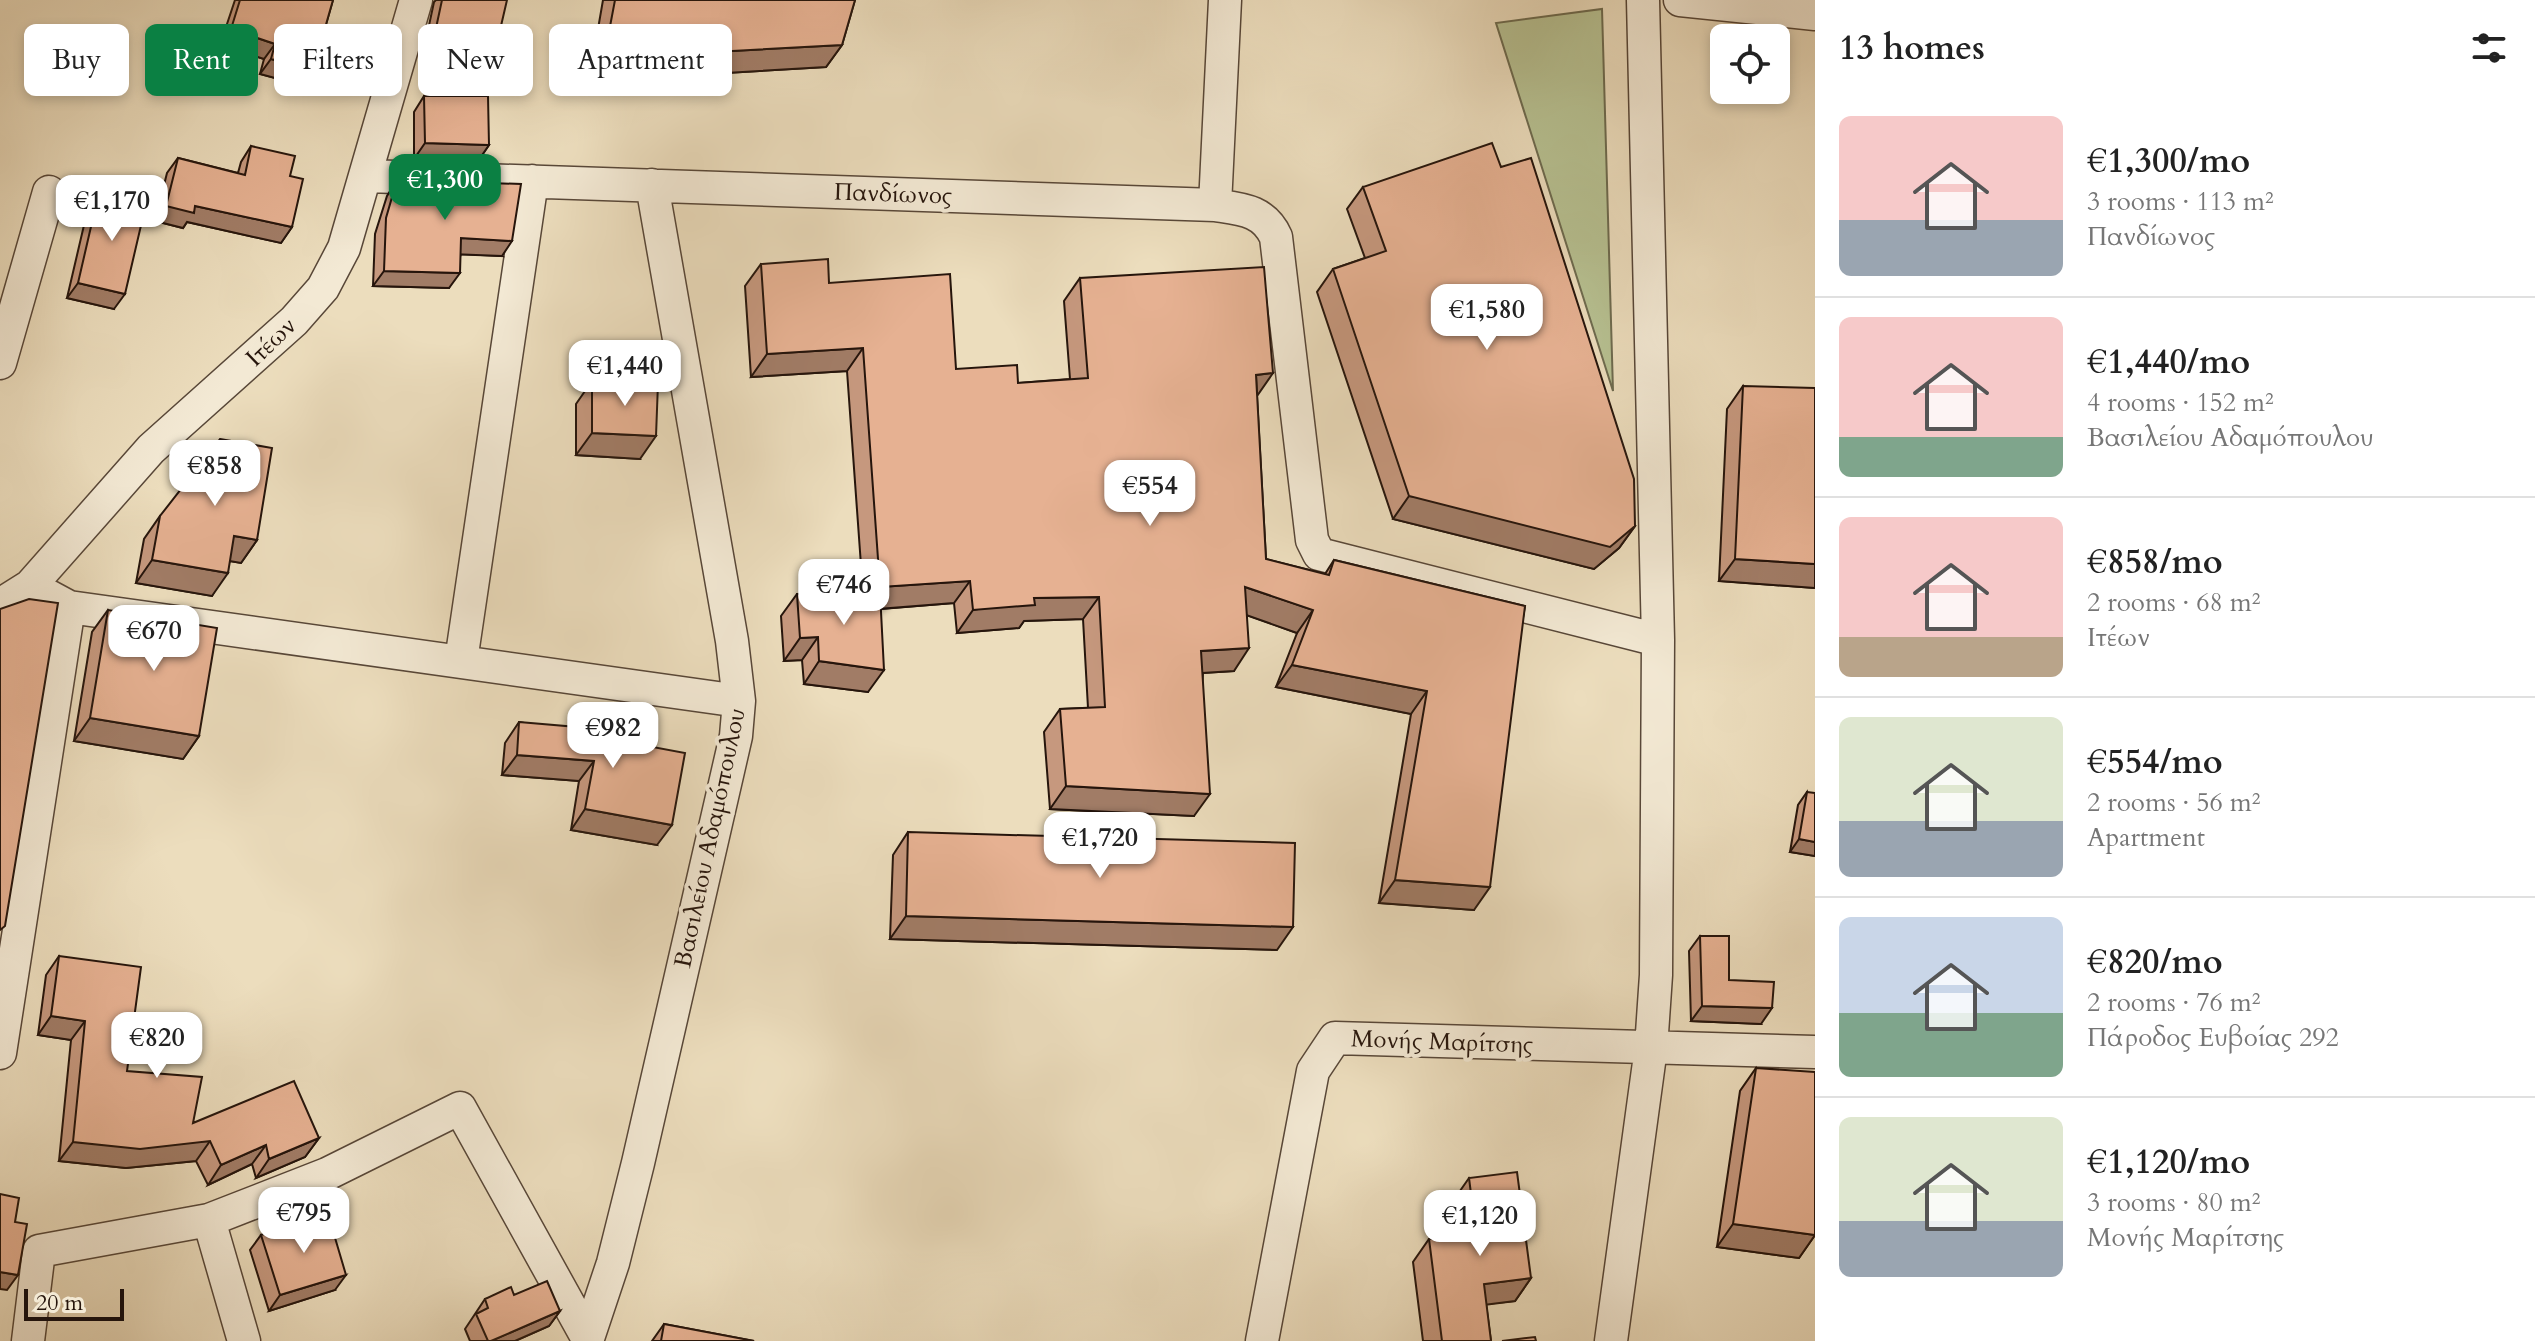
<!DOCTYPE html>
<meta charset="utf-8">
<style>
:root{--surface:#fff;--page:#f6f6f6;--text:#222;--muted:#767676;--line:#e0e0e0;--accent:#0b8043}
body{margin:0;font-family:Cardo,serif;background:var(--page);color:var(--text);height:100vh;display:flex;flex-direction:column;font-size:30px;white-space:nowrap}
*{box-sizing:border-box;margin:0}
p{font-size:26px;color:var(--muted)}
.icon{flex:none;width:44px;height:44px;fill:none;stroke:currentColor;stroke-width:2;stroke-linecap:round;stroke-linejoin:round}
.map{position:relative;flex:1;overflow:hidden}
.panel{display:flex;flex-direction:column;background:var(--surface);width:720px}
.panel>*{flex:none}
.top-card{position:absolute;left:24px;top:24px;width:760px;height:72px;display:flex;gap:16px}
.controls{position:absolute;left:1710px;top:24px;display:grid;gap:16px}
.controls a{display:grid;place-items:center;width:80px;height:80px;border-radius:12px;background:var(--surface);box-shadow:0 4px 12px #0003;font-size:40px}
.scale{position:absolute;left:24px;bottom:20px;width:100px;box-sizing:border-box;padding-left:8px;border:4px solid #26150c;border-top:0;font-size:22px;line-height:28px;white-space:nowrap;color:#26150c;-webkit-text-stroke:6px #f3e9d4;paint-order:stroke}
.price{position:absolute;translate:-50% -68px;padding:0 18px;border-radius:16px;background:#fff;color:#222;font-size:26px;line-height:52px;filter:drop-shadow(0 2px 4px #0008)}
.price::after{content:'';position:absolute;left:50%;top:48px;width:24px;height:18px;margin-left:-12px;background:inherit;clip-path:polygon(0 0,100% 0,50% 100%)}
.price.on{background:var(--accent);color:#fff}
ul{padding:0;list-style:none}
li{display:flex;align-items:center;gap:24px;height:200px;padding:0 24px}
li+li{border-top:2px solid var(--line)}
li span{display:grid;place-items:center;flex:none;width:224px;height:160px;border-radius:12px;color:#555}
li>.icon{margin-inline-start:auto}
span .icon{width:96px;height:96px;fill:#fffc;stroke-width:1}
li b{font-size:34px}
h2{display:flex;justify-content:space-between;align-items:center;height:96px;padding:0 24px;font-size:34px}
.pill{padding:0 28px;border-radius:12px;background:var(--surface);box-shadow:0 4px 12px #0003;font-size:28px;line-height:72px}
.pill.on{background:var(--accent);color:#fff}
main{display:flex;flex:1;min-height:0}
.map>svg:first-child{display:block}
.grass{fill:#b7c192;stroke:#6e6b4f;stroke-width:2}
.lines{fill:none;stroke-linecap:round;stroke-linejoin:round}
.minor-casing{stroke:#584738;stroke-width:35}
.minor{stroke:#f3e9d4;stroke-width:32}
.wall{fill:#c6987e;stroke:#26150c;stroke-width:2}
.shaded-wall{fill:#a17c66;stroke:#26150c;stroke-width:2}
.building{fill:#e6b192;stroke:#26150c;stroke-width:2}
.labels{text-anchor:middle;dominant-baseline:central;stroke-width:8;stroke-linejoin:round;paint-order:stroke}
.street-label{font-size:24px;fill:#26150c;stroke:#f3e9d4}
</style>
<main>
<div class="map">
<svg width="1815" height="1341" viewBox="0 0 1815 1341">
<rect width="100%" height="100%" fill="#ecddbd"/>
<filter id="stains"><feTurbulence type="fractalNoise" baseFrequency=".0025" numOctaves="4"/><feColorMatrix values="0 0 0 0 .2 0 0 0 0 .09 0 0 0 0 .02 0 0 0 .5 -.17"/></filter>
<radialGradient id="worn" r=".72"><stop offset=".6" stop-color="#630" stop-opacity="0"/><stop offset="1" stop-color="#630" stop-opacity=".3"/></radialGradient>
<path class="grass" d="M1602 9 1613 391 1496 23Z"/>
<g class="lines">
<defs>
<path id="minor" d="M1680 0 1815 14
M367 176 1215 205 1225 0
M1215 205C1241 209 1264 210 1276 237L1312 540 1319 554 1658 640
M0 363 49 192
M30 586 69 607 739 701
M0 605 30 586 151 449 294 321 323 288 344 248 416 0
M461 661 532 181
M0 1053 69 607
M209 1220 244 1341
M28 1341 39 1251 209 1220 327 1174 460 1108 588 1339
M587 1341 613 1263 638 1163 736 736 739 701 732 641 652 185
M1262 1341 1313 1071 1335 1038 1815 1052
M1611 1341 1651 1048 1656 975 1658 640 1643 0"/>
</defs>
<use href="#minor" class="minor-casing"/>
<use href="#minor" class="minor"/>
</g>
<path class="wall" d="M235 0H333L323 35 320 90 260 74 264 59 220 45Z
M436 0H504L483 72 422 58 434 2Z
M603 0H855L842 45 826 67 589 81Z
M424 96 489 145 478 161 414 159V112Z
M251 146 290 176 292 227 281 243 187 222 183 228 155 221 167 173 178 158 238 173 241 162Z
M397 180 502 256 461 254 449 288 373 286 375 234 387 196Z
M1363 187 1635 526 1619 548 1594 569 1393 519 1317 292 1333 269 1365 258 1347 209Z
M99 192 114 309 67 298 88 208Z
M761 264 829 283 956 369 1018 383 1070 379 1064 301 1080 278 1257 396 1266 559 1325 574 1334 560 1525 606 1474 910 1379 903 1411 714 1276 687 1297 633 1247 615 1234 671 1203 673 1194 816 1050 809 1044 732 1060 709 1088 708 1083 619 1024 621 1019 628 957 633 954 603 881 609 868 692 804 684 802 660 784 661 781 616 797 594 863 593 847 371 751 377 745 286Z
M592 381 640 459 576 455V404Z
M1743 386 1815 588 1719 581 1727 409Z
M160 516 257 540 241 563 230 561 212 596 136 583 144 539Z
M108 610 199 736 183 759 74 741 92 632Z
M519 722 599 737 657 845 571 830 579 781 502 775 505 743Z
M1807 792 1815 856 1790 852 1798 805Z
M908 832 1277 950 890 939 893 855Z
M1700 936 1729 980 1761 1024 1691 1021 1689 951Z
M59 956 127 1071 193 1123 319 1138 305 1157 256 1178 252 1164 208 1185 196 1161 126 1168 59 1161 71 1040 38 1035 46 975Z
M1756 1068 1815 1235 1799 1258 1717 1247 1740 1091Z
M1469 1178 1531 1278 1515 1301 1486 1304 1491 1341H1423L1413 1262 1429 1239 1458 1235 1453 1201Z
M261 1235 335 1290 269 1311 250 1250Z
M514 1295 560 1311 549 1326 515 1341H470L465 1329 485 1299Z
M664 1324 754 1341H652Z"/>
<path class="shaded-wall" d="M231 29 275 44 264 59 220 45Z
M433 42 494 56 483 72 422 58Z
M842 45 826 67 589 81 604 58Z
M271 59 331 75 320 90 260 74Z
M425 143 489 145 478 161 414 159Z
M166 206H195L292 227 281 243 187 222 183 228 155 221Z
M461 238 512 241 502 256 450 254Z
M384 271 460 273 449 288 373 286Z
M78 283 125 294 114 309 67 298Z
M863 348 847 371 751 377 767 354Z
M1273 373 1257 396 1256 375Z
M592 433 656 436 640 459 576 455Z
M1409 496 1635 526 1619 548 1594 569 1393 519Z
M234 536 257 540 241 563 218 559Z
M1735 559 1815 564V588L1719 581Z
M152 560 228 573 212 596 136 583Z
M970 581 954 603 865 610 880 587Z
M1245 587 1313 610 1297 633 1229 609Z
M1099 597 1083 619 1024 621 1019 628 957 633 973 610 1034 598Z
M818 637 802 660 784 661 800 638Z
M1249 648 1234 671 1186 674 1201 651Z
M819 661 884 670 868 692 804 684Z
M1292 665 1427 691 1411 714 1276 687Z
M90 718 199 736 183 759 74 741Z
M517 755 594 761 579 781 502 775Z
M1066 786 1210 794 1194 816 1050 809Z
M585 809 672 825 657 845 571 830Z
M1799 839 1815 842V856L1790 852Z
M1395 880 1490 887 1474 910 1379 903Z
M906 916 1293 927 1277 950 890 939Z
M1702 1006 1772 1008 1761 1024 1691 1021Z
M51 1016 85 1021 71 1040 38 1035Z
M319 1138 305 1157 256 1178 269 1159Z
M210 1141 196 1161 126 1168 59 1161 73 1142Z
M266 1145 252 1164 208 1185 221 1165Z
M1733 1224 1815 1235 1799 1258 1717 1247Z
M0 1272 18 1275 7 1290 0 1289Z
M346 1275 335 1290 269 1311 280 1295Z
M1531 1278 1515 1301 1468 1307 1484 1284Z
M560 1311 549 1326 515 1341H491Z"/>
<path class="building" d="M240 0H333L323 35 340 40 331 75 271 59 275 44 231 29Z
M442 0H507L494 56 433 42Z
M615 0H855L842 45 604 58Z
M424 96H488L489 145 425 143Z
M1492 143 1501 167 1531 158 1634 479 1635 526 1610 547 1409 496 1333 269 1386 251 1363 187Z
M251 146 295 156 290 176 303 179 292 227 195 206 194 213 166 206 178 158 245 175Z
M397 180 521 184 512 241 461 238 460 273 384 271 386 218Z
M99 192 146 204 125 294 78 283Z
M828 259 829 283 950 274 956 369 1017 365 1018 383 1088 378 1080 278 1264 267 1273 373 1256 375 1266 559 1329 575 1334 560 1525 606 1490 887 1395 880 1427 691 1292 665 1313 610 1245 587 1249 648 1201 651 1210 794 1066 786 1060 709 1105 707 1099 597 1034 598 1035 605 973 610 970 581 880 587 863 348 767 354 761 264Z
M592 381 658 383 656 436 592 433Z
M1743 386 1815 388V564L1735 559Z
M220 439 272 448 257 540 234 536 228 573 152 560 160 516Z
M880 592 884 670 819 661 818 637 800 638 797 594Z
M29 599 58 603 5 926 0 930V609Z
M108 610 217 628 199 736 90 718Z
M519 722 600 729 599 737 685 753 672 825 585 809 594 761 517 755Z
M1807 792 1815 793V842L1799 839Z
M908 832 1295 843 1293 927 906 916Z
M1700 936H1729V980L1774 982 1772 1008 1702 1006Z
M59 956 141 967 127 1071 202 1077 193 1123 294 1081 319 1138 269 1159 266 1145 221 1165 210 1141 140 1149 73 1142 85 1021 51 1016Z
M1756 1068 1815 1072V1235L1733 1224Z
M1517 1172 1531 1278 1484 1284 1491 1341H1442L1429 1239 1476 1233 1469 1178Z
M0 1194 19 1198 15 1222 27 1224 18 1275 0 1272Z
M328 1214 346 1275 280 1295 261 1235Z
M547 1281 560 1311 491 1341H488L476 1314 488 1308 485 1299 511 1287 514 1295Z
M664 1324 754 1341H661Z
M1535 1337 1536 1341H1502Z"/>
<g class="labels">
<g class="street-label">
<text transform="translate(893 194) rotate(2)">Πανδίωνος</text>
<text transform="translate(271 342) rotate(-44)">Ιτέων</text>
<text transform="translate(710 838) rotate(-78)">Βασιλείου Αδαμόπουλου</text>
<text transform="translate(1442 1042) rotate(2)">Μονής Μαρίτσης</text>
</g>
</g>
<rect width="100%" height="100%" filter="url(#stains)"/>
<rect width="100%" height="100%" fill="url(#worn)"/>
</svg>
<div class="controls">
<a><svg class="icon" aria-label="locate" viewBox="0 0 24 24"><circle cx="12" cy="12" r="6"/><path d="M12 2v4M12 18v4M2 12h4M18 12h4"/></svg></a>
</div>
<div class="scale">20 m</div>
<b class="price on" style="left:445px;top:222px">€1,300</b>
<b class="price" style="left:112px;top:243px">€1,170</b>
<b class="price" style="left:1487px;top:352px">€1,580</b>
<b class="price" style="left:625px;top:408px">€1,440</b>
<b class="price" style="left:215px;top:508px">€858</b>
<b class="price" style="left:1150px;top:528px">€554</b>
<b class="price" style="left:844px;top:627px">€746</b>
<b class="price" style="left:154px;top:673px">€670</b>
<b class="price" style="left:613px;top:770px">€982</b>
<b class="price" style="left:1100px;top:880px">€1,720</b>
<b class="price" style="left:157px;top:1080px">€820</b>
<b class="price" style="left:304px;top:1255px">€795</b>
<b class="price" style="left:1480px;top:1258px">€1,120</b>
<div class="top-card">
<a class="pill">Buy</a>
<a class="pill on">Rent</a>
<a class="pill">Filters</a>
<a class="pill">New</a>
<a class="pill">Apartment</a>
</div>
</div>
<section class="panel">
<h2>13 homes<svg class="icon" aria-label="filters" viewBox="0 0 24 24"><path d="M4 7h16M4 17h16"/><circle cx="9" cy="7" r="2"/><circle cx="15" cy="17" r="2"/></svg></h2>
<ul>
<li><span style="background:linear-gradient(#f6c9c9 65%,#9aa5b1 0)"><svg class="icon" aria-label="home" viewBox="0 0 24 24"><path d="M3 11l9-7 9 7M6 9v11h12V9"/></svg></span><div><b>€1,300/mo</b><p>3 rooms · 113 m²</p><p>Πανδίωνος</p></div></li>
<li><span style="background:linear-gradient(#f6c9c9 75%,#7fa58c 0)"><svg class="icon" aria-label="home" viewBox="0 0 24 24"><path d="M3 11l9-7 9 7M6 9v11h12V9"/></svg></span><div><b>€1,440/mo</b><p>4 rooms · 152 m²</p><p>Βασιλείου Αδαμόπουλου</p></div></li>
<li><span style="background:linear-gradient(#f6c9c9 75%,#b9a48a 0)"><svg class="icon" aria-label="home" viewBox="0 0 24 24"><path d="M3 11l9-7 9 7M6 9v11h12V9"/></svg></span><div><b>€858/mo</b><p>2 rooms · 68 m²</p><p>Ιτέων</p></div></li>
<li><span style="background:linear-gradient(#dfe7d0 65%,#9aa5b1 0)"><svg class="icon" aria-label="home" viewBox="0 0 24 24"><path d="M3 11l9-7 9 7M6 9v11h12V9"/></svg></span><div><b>€554/mo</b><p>2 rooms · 56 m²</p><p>Apartment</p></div></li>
<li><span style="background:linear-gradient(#c9d6e8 60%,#7fa58c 0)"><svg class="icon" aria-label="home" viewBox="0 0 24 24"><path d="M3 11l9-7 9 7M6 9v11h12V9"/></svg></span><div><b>€820/mo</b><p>2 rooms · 76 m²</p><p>Πάροδος Ευβοίας 292</p></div></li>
<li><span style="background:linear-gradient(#dfe7d0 65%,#9aa5b1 0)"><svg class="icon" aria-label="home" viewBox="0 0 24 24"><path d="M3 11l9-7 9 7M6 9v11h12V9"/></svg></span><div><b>€1,120/mo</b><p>3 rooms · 80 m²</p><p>Μονής Μαρίτσης</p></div></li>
</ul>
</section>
</main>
